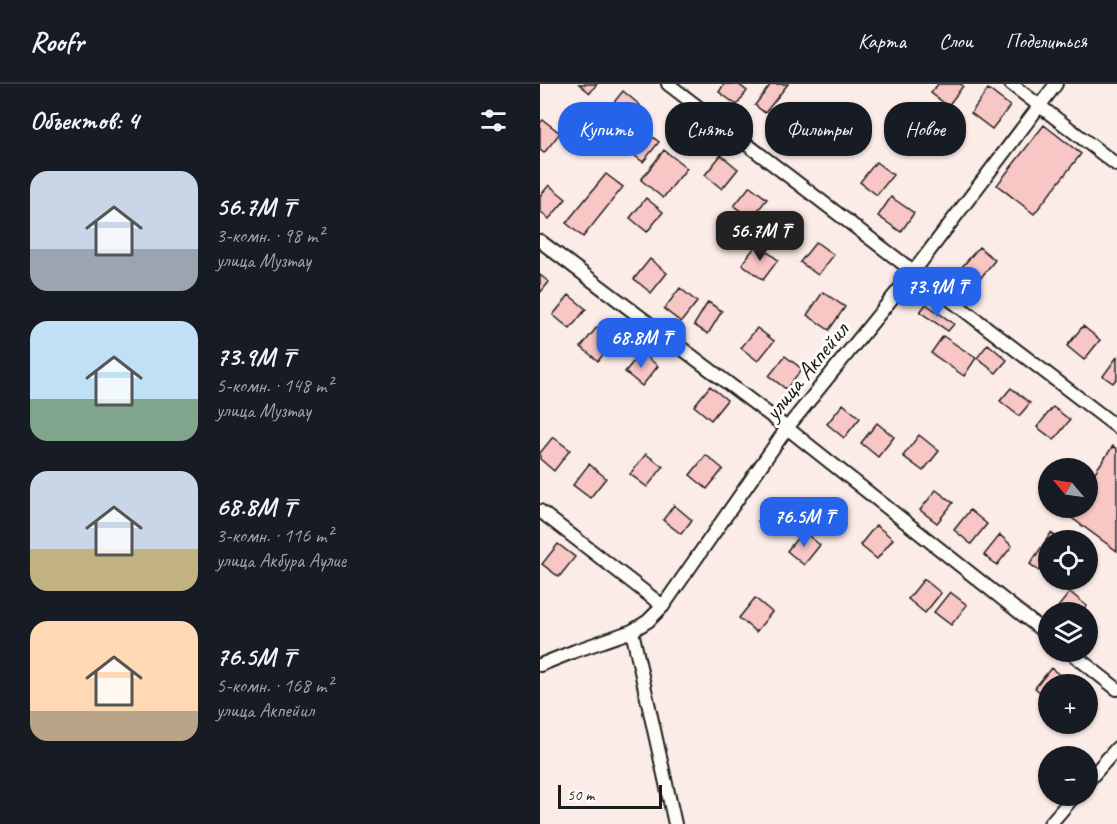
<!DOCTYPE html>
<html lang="ru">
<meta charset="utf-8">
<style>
:root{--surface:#171b24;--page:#242831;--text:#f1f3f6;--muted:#9ea1a6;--line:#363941;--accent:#2563eb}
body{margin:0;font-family:Caveat,sans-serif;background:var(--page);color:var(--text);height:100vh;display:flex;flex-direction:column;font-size:22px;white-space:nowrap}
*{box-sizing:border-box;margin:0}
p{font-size:20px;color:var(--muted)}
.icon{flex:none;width:33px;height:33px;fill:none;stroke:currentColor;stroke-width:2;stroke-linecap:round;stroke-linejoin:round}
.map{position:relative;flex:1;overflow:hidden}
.side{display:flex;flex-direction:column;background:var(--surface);width:540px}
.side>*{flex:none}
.guide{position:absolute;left:18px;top:18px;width:468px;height:54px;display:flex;gap:12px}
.needle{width:39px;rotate:299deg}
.buttons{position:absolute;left:498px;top:374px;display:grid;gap:12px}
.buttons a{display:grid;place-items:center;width:60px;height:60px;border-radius:50%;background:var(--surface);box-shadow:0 2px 4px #0004;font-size:30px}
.scale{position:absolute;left:18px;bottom:15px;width:104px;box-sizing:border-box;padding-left:6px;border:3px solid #1c1c1c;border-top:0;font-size:16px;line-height:21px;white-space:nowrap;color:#1c1c1c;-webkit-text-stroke:4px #fdfcf7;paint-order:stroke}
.price{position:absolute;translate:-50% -51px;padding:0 14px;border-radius:12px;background:var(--accent);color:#fff;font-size:20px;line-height:39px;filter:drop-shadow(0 2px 3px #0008)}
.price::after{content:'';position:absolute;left:50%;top:36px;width:18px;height:14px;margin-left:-9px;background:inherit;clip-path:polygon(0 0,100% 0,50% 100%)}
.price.selected{background:#222;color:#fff}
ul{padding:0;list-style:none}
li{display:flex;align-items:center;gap:18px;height:150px;padding:0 30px}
li span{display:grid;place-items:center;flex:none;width:168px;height:120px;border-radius:18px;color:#555}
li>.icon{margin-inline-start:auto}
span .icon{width:72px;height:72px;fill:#fffc;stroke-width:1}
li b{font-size:26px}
h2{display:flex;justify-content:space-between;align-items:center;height:72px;padding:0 30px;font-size:26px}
.chip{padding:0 21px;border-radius:24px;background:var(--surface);box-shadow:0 2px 4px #0004;font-size:21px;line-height:54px}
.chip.selected{background:var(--accent);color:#fff}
header{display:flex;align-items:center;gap:36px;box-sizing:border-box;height:84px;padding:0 30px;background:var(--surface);border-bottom:2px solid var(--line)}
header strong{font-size:28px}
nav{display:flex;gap:33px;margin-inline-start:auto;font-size:21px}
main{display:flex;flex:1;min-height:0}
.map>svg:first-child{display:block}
.building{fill:#f8c7c5;stroke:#1c1c1c;stroke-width:1.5}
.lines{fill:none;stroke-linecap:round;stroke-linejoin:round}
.minor-casing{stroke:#1c1c1c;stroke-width:16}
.minor{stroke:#fdfcf7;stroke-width:12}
.labels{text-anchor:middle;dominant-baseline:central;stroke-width:6;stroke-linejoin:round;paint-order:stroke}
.street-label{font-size:24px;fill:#1c1c1c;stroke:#fdfcf7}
</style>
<header>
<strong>Roofr</strong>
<nav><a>Карта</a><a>Слои</a><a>Поделиться</a></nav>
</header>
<main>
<section class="side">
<h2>Объектов: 4<svg class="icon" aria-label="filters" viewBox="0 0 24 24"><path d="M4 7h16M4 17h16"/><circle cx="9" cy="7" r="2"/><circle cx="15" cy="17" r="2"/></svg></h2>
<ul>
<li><span style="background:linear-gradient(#c9d6e8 65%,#9aa5b1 0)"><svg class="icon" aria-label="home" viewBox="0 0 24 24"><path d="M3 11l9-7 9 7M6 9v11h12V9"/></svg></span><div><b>56.7M ₸</b><p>3-комн. · 98 m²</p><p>улица Музтау</p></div></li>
<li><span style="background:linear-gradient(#bfe0f5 65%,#7fa58c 0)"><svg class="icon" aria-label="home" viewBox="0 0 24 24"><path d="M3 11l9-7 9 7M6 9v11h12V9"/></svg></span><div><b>73.9M ₸</b><p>5-комн. · 148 m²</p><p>улица Музтау</p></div></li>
<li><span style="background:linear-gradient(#c9d6e8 65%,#c2b280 0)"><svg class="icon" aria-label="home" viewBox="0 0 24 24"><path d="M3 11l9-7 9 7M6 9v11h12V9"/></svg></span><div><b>68.8M ₸</b><p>3-комн. · 116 m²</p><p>улица Акбура Аулие</p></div></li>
<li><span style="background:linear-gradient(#ffd9b3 75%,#b9a48a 0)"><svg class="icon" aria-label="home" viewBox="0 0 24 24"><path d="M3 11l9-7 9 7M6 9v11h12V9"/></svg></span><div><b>76.5M ₸</b><p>5-комн. · 168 m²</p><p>улица Акпейил</p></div></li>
</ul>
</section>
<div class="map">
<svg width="577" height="740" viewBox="0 0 577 740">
<rect width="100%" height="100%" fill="#fcece8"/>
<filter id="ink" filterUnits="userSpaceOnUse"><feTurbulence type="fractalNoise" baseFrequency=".0167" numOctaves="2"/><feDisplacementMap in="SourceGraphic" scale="12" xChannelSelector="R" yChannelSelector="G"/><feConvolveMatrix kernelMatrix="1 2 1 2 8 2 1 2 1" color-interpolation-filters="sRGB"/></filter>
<g filter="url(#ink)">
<path class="building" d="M39 0H57L50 9Z
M184 0H198L207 7 197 21 179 8Z
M231 0H248L225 29 215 21Z
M398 0H421L423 2 408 22 391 9Z
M448 5 470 22 452 45 431 29Z
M83 7 100 21 83 41 67 27Z
M273 31 290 44 274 64 257 51Z
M3 36 20 49 4 69 0 66V39Z
M504 41 541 70 494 130 457 101Z
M102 45 119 58 103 78 86 65Z
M124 66 147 84 123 114 101 96Z
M181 71 198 85 182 105 165 91Z
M336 78 353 91 337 111 320 98Z
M66 90 83 103 43 153 26 139Z
M9 101 26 115 9 135 0 127V112Z
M210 102 227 115 211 135 194 122Z
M351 113 374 129 361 148 338 132Z
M106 114 123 128 107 148 90 134Z
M276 158 294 171 278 191 260 178Z
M217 160 238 176 223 196 202 180Z
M439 163 455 176 439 196 422 183Z
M110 175 127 189 111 209 94 195Z
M0 191 9 198 0 209Z
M140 204 157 218 141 238 124 225Z
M283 208 305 223 289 246 267 231Z
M29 211 46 225 30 245 13 231Z
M168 218 182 227 168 250 154 241Z
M386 220 414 240 408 247 380 228Z
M543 242 560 256 544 276 527 262Z
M57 243 74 257 58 277 41 263Z
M217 244 234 257 218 277 201 264Z
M403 252 436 274 424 292 391 269Z
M448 260 467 276 456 289 437 274Z
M101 268 118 282 102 302 85 288Z
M245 272 262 285 246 305 229 292Z
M577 273V294L573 299 563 292Z
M170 302 187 316 171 336 154 322Z
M471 304 490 319 479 332 460 317Z
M303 320 320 334 304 354 287 340Z
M513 323 530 336 514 356 497 343Z
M337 339 354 353 338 373 321 359Z
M379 351 399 367 383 387 363 372Z
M13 353 30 366 14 387 0 375V369Z
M573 362 577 365V467L525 429 529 423H548V398Z
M106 370 123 383 107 403 90 390Z
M166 371 183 385 167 405 150 391Z
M49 380 66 394 50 414 33 401Z
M396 406 413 419 397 439 380 426Z
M234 417 251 431 235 451 218 437Z
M134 421 152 436 141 450 123 436Z
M430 426 447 440 431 460 414 446Z
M336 441 353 455 337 475 320 461Z
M263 447 280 461 264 481 247 467Z
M511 449 521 456H508V473L499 487 490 480Z
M460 451 472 462 457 481 444 471Z
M18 460 35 473 19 493 2 480Z
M384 495 401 509 385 529 368 515Z
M410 508 427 521 411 541 394 528Z
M530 508 547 522 542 528H514Z
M215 514 232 528 216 548 199 534Z
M511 584 528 598 526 600H508V615L495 604Z"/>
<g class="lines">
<defs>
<path id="minor" d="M128 0 577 343
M471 0 577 81
M0 157 247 344 508 551
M0 427 123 522
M92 547 135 740
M529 567 577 605
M0 581 35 567 92 547 108 537 123 522 247 344 374 187 516 0
M548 697 577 664
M510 740 535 711"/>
</defs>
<use href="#minor" class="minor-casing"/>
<use href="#minor" class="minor"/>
</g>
</g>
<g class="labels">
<g class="street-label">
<text transform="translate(266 287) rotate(-51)">улица Акпейил</text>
</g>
</g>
</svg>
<div class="buttons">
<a><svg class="needle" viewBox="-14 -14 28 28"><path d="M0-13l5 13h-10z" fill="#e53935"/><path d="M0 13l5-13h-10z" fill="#9ea1a6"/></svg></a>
<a><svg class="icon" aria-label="locate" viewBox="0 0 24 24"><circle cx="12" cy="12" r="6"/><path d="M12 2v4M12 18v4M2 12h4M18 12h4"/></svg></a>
<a><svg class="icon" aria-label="layers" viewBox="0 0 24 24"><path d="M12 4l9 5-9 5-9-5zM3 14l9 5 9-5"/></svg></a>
<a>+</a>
<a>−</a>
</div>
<div class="scale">50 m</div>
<b class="price selected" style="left:220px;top:178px">56.7M ₸</b>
<b class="price" style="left:397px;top:234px">73.9M ₸</b>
<b class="price" style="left:101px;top:285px">68.8M ₸</b>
<b class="price" style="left:264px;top:464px">76.5M ₸</b>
<div class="guide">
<a class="chip selected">Купить</a>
<a class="chip">Снять</a>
<a class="chip">Фильтры</a>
<a class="chip">Новое</a>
</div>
</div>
</main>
